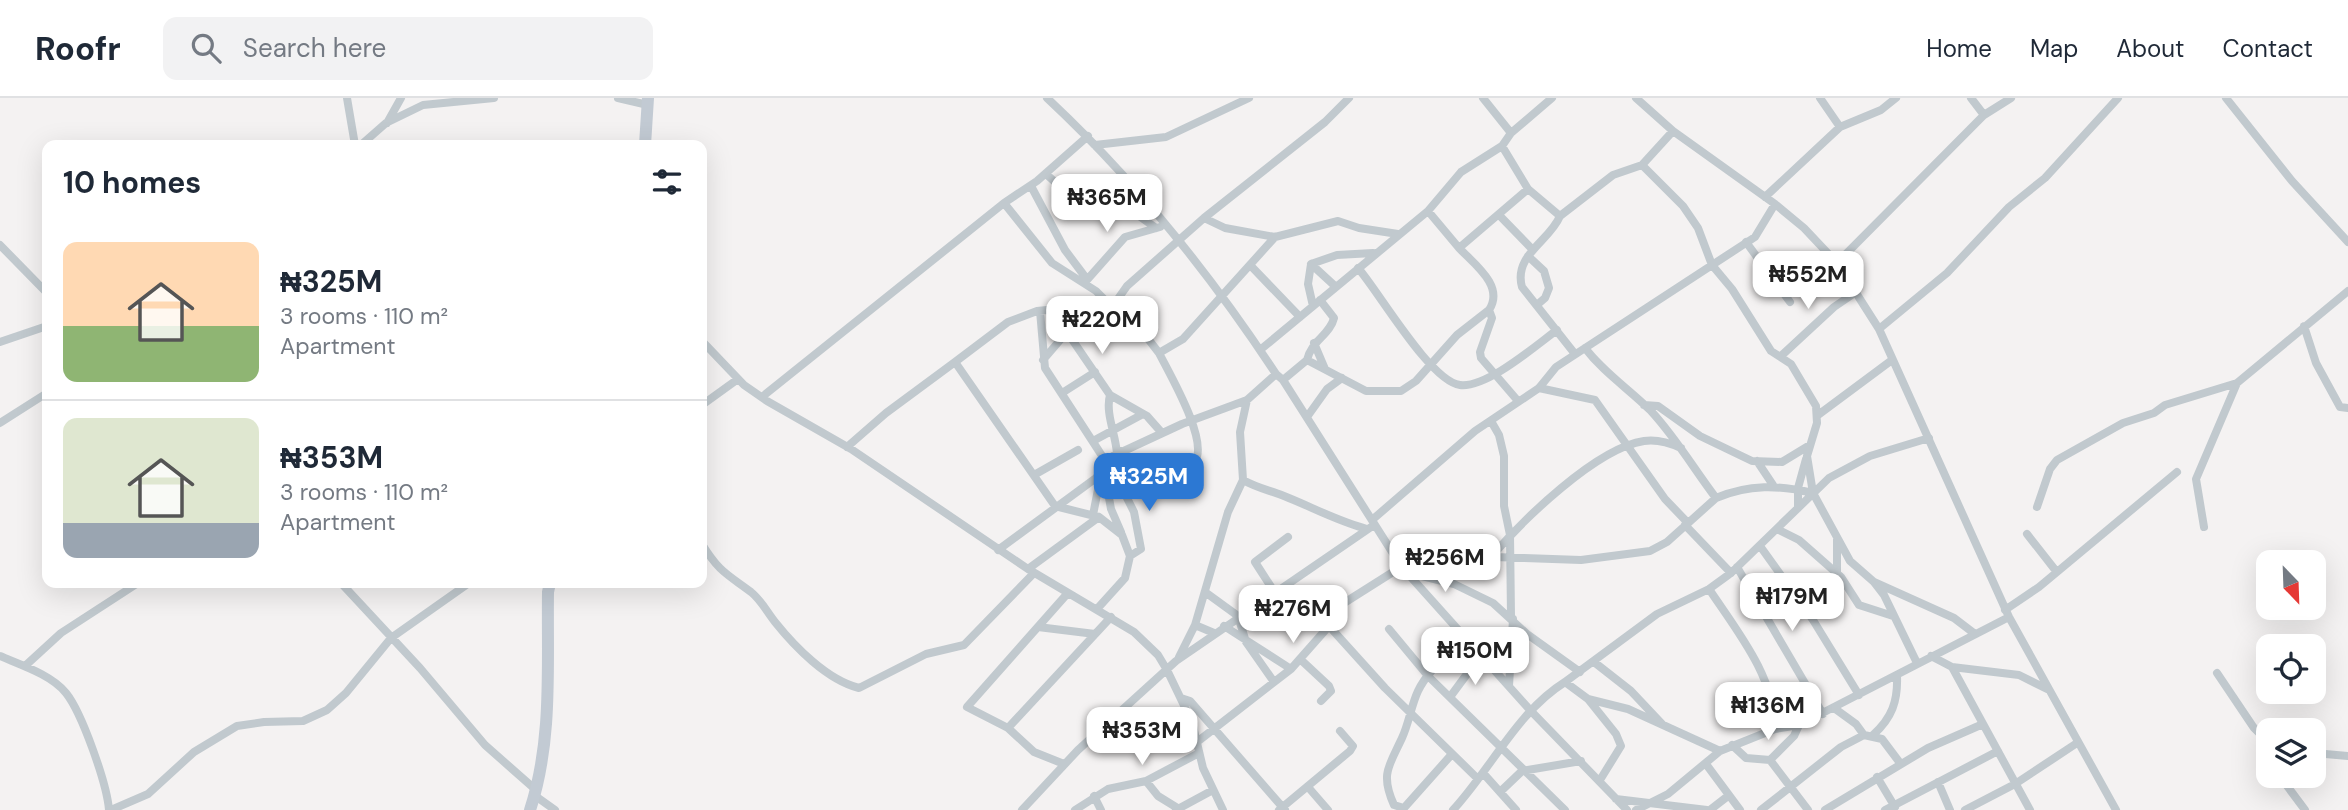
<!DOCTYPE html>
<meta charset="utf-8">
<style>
:root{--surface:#fff;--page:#f2f2f3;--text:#1f2937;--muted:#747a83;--line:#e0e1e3;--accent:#2c78d3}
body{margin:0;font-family:"DM Sans",sans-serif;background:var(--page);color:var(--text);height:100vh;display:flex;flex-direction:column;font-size:26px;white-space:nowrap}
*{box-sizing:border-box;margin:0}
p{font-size:23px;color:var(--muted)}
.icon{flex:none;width:38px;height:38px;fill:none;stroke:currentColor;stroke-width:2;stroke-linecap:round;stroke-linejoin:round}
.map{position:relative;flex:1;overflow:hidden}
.drawer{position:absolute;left:42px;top:42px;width:665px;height:448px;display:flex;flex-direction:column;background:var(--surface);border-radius:14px;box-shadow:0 7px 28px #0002}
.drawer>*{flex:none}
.needle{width:46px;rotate:157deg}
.controls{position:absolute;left:2256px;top:452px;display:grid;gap:14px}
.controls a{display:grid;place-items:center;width:70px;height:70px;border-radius:14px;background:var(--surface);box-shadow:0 7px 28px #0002;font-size:35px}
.price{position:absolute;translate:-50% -60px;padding:0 16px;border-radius:14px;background:#fff;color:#222;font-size:23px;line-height:46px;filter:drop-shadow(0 2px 4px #0008)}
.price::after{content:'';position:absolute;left:50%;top:42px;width:21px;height:16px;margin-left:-10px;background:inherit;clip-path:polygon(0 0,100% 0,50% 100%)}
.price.selected{background:var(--accent);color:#fff}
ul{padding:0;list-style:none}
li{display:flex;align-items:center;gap:21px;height:175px;padding:0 21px}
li+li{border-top:2px solid var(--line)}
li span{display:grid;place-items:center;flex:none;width:196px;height:140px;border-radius:14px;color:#555}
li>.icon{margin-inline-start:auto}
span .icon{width:84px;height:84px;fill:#fffc;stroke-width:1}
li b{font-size:30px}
h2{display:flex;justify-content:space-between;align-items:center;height:84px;padding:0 21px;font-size:30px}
header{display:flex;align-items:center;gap:42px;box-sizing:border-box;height:98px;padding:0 35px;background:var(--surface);border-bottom:2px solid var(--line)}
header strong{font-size:33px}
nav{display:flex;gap:38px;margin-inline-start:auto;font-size:24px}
.search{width:490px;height:63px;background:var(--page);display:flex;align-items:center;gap:18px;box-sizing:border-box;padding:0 24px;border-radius:14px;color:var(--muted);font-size:26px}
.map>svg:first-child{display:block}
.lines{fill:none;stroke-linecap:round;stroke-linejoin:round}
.street{stroke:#c1c9ce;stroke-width:8}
.secondary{stroke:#c2cad3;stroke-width:12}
</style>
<header>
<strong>Roofr</strong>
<div class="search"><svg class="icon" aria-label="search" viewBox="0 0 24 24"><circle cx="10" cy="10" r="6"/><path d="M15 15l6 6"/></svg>Search here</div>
<nav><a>Home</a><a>Map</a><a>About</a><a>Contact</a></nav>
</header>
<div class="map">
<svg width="2348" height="712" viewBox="0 0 2348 712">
<rect width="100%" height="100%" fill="#f4f2f2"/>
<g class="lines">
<path class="street" d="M347 0 355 47
M618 0 648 7
M1047 0C1135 82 1210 176 1276 276L1283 282 1401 468 1530 612 1627 712
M1483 0 1511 35
M1636 0 1673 33 1775 106 1804 130 1837 165 1879 231 2009 519 2116 712
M1820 0 1840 29
M1971 0 1984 17
M2226 0 2292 83 2348 144
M387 25 401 0
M361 47 386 25 423 7 494 0
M1095 47 1166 39 1249 0
M1502 48 1528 91 1560 118C1550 143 1513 157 1522 189L1575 256
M1642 67 1683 108 1698 130 1712 167 1732 191 1771 253 1791 266 1816 308 1817 325 1807 358 1813 395
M1046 76 1055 84 1135 115 1156 130
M1031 88 1065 152 1086 180
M1765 99 1840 29 1881 12 1896 0
M1004 105 1052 165 1096 193 1109 206
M1428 113 1459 150 1528 91
M1499 117 1532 151
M1560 118 1613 77 1642 67 1673 33
M1204 120 1325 24 1349 0
M1746 144 1790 204
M0 147 47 195
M1459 150C1474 166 1505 188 1489 212
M1528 158 1544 173 1549 190 1545 200 1538 206
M1837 165 1984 17 2011 0
M1311 166 1336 189
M1251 168 1300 219
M1358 170C1379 194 1430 283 1460 287 1487 290 1535 248 1557 232
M1086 183 1125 139 1160 129
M1115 205 1127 188 1204 120 1225 130 1275 139 1338 123 1359 130 1398 136
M1313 208 1308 186 1311 166 1337 157 1373 155
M1040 213 1045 270 1119 384 1134 414 1141 451 1130 458
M2304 228 2316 265 2340 309 2348 310
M1879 231 1947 175 2009 109 2045 80 2118 0
M702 243 744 287 767 303 851 351 1028 471 1134 534 1158 557 1167 572 1192 624 1203 670 1223 712
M0 244 47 228
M1314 245 1325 271
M1585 250C1604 275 1629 291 1651 313 1676 340 1694 371 1716 400 1749 386 1779 387 1813 395L1850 463 1874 484 1884 497 1917 565
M1260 252 1428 113 1461 74 1502 48 1511 35 1552 0
M1781 258 1834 209 1856 194
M1043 262 1061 241 1069 237 1110 297 1147 318 1162 335
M1307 262C1311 243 1330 237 1334 220L1320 202
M1283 282 1307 262 1366 293H1401L1416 283 1457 237 1489 212 1492 220 1480 254 1481 260 1518 303
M1539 290 1595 302 1665 401 1688 425
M1062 295 1095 274
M1110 297C1105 315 1116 337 1117 356
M762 299 1004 105 1037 83 1088 38
M702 307 738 281
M1644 307 1658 308 1700 338 1752 363 1782 364 1810 347
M1818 317 1892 262
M1307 319 1327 291 1342 280
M1491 323 1499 337 1504 358V408L1510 437 1511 518
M0 325 47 295
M1093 343 1143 316
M847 349 886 315 955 264
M1757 363 1773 387
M1104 372 1111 411 1121 434
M1034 377 1078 352
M1243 382C1257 390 1269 392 1284 398 1312 409 1337 423 1367 431
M1119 384 1121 353
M1155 392C1167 384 1187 374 1195 363 1209 343 1169 275 1159 255
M2037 409 2050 371 2057 362 2123 325 2154 315 2165 307 2237 285 2348 193
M1798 410V390L1806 361
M1093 417 1101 376
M1372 422 1475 333 1539 290 1556 269 1755 139 1775 106
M1685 427 1731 475
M2204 429 2196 381 2237 285
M1777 431 1799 442 1841 479 1859 507 1893 518
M2027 436 2056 473
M702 446C719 474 727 476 751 494 761 502 767 514 775 524 795 549 827 582 859 590L926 556 964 547 1034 475
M1760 448 1813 522 1859 597
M998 452 1096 380 1113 358 1182 326 1247 302 1276 276
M1491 459C1522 423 1596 350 1644 343 1657 341 1670 345 1681 350
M1737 469 1823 616
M1028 471 1099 419
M1406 474 1454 486 1493 505 1527 536 1580 574
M1874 484 1954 520 1975 536
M341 485 420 570 485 647 536 692
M1709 491C1737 533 1775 579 1775 631
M1205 494 1238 518 1246 544 1274 584
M1275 495 1255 464 1288 439
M1796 499 1837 476V441
M1097 511 1125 480 1130 458 1122 437 1099 419 1055 408 955 264 1008 224 1037 213 1115 205 1122 207 1159 255 1183 241 1275 139
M2005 512 2039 489 2177 374
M1195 527 1214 535
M1224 528 1291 571
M1329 528 1385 590 1478 681
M1038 529 1095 536
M1389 531 1428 578 1565 712
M0 558C21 567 52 577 66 595 82 615 107 686 109 712
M1931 558 1952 569 2030 712
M1179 559 1195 527 1228 414 1243 382 1240 334 1247 302
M1300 561 1329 588 1331 593 1321 603
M1594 564 1631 593 1663 627
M25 568 61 535 138 485
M1952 569 2019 577 2047 591
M2217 575 2254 630 2268 644
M1565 584 1657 516 1709 491 1731 475 1829 380 1870 358 1929 340
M1509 588 1513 521
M1450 599 1470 572 1487 564
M1181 600 1190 603 1285 712
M1588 601 1616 636 1621 648 1600 682
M1834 610 1856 626 1864 637
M1008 630 1111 519
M1873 637C1892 620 1898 603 1897 578
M1197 644 1291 571 1329 528 1344 505 1412 462 1456 464 1494 459 1581 462 1650 453 1667 444 1716 400
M1732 647 1746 660 1770 662 1794 638 1799 627
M2314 655 2348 658
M1452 656 1404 710 1394 707C1380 676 1389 668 1402 640 1409 625 1411 608 1418 593 1428 572 1449 556 1465 539
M1770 662 1808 712
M1064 666 1034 654 1008 630 967 609 1067 496
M1706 666 1740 712
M1483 675 1516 712
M2279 677 2305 712
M1877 679 1895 709
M1146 683 1158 698 1179 711
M1938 684 1950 712
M1308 689 1328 712
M1500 694 1522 673 1581 663
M534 697 555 712
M1094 698 1101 712
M1616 701 1707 712
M111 712 148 696 194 654 237 628 264 624 303 623 327 612 346 595 391 540 469 485
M1022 712 1078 652 1176 563 1374 427
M1075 712 1108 691 1146 683 1199 655
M1176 712 1213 692
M1279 712 1350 653 1353 648 1340 633
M1453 712C1491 671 1517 614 1565 584L1588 601 1628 611 1720 653
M1636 712 1668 696 1720 653 1775 631 1799 627 2009 519
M1710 712 1728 698
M1761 712 1841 649 1864 637 1882 641 1900 665
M1825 712 1928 650 1983 626
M1885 712 1998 653
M1965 712 2015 686 2077 645"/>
<path class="secondary" d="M645 47 648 0
M530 712C553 642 547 567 548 494L550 485"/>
</g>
</svg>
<div class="controls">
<a><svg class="needle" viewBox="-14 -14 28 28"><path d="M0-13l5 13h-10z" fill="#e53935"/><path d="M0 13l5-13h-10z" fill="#747a83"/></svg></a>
<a><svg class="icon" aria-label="locate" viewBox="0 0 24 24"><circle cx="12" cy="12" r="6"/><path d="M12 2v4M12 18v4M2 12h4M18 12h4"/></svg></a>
<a><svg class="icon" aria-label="layers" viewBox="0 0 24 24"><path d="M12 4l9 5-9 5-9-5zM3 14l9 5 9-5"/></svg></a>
</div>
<b class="price" style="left:1107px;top:136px">₦365M</b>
<b class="price" style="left:1808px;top:213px">₦552M</b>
<b class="price" style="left:1102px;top:258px">₦220M</b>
<b class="price selected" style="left:1149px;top:415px">₦325M</b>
<b class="price" style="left:1445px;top:496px">₦256M</b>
<b class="price" style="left:1792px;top:535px">₦179M</b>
<b class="price" style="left:1293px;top:547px">₦276M</b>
<b class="price" style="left:1475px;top:589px">₦150M</b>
<b class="price" style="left:1768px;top:644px">₦136M</b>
<b class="price" style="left:1142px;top:669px">₦353M</b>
<section class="drawer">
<h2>10 homes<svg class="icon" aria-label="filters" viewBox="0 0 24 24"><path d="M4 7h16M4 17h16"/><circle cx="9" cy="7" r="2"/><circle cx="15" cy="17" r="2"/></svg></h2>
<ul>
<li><span style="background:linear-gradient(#ffd9b3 60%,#8fb573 0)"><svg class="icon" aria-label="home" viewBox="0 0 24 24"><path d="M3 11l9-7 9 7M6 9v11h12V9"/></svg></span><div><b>₦325M</b><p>3 rooms · 110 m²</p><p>Apartment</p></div></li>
<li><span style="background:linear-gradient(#dfe7d0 75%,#9aa5b1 0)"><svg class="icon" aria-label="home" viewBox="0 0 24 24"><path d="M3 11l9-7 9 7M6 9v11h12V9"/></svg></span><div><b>₦353M</b><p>3 rooms · 110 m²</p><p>Apartment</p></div></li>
</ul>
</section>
</div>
